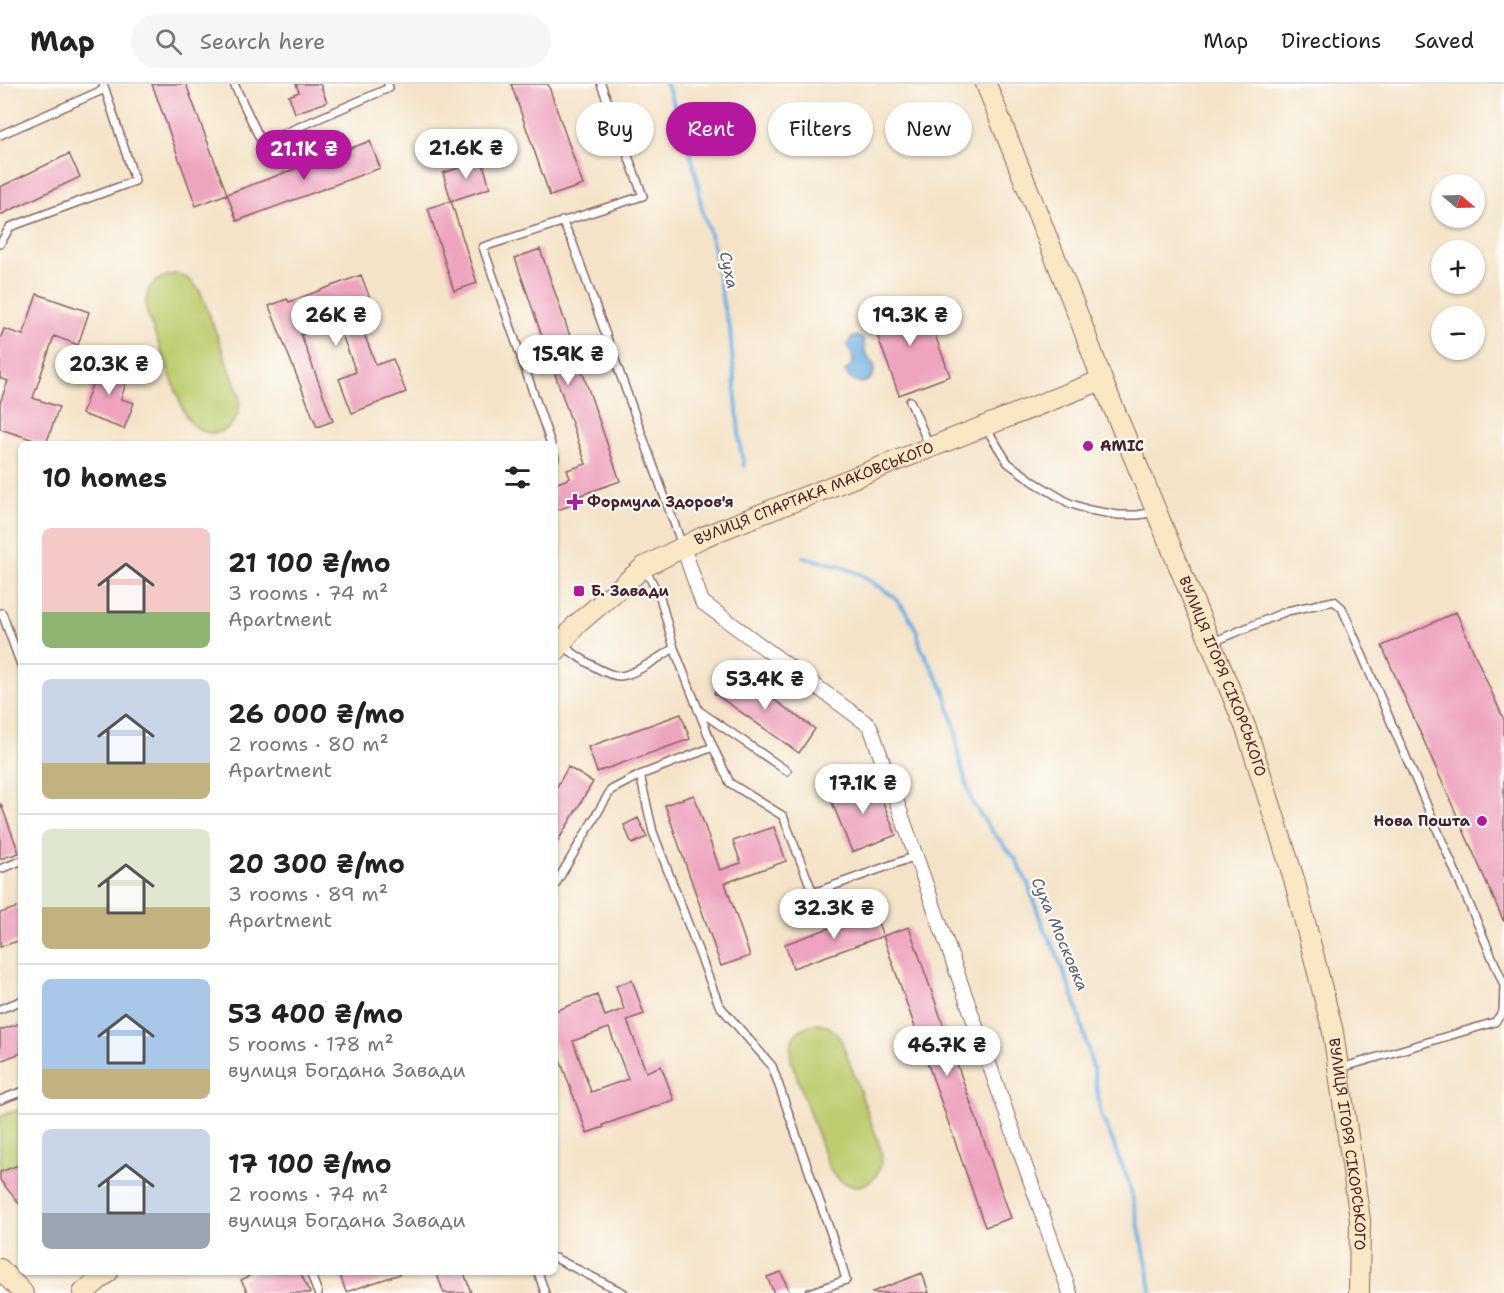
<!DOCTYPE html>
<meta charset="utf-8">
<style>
:root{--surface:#fff;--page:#f6f6f6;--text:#222;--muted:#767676;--line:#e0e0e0;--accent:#b5179e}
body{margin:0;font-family:"Shantell Sans",sans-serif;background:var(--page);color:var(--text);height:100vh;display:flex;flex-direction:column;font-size:22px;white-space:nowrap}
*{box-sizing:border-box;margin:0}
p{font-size:20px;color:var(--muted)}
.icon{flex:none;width:33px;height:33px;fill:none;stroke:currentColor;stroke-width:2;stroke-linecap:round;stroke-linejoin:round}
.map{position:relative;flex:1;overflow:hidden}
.panel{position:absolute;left:18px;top:357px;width:540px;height:834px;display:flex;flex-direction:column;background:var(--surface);border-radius:9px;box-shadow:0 2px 4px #0004}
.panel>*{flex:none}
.guide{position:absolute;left:576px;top:18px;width:570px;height:54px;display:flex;gap:12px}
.needle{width:39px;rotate:109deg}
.fabs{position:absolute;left:1431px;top:90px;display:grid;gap:12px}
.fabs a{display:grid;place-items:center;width:54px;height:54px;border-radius:50%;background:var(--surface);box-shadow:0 2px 4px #0004;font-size:30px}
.price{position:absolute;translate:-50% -51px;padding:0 14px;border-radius:21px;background:#fff;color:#222;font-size:20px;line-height:39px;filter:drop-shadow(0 2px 3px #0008)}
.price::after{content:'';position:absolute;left:50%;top:36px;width:18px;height:14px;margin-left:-9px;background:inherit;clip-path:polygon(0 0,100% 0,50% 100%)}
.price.on{background:var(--accent);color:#fff}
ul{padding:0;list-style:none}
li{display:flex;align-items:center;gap:18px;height:150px;padding:0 24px}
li+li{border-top:2px solid var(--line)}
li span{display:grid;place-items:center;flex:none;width:168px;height:120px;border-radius:9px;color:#555}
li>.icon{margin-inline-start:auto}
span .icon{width:72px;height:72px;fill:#fffc;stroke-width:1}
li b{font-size:26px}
h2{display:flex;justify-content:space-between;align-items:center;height:72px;padding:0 24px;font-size:26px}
.chip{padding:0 21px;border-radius:27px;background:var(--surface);box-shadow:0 2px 4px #0004;font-size:21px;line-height:54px}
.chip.on{background:var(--accent);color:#fff}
header{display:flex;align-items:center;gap:36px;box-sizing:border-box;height:84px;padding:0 30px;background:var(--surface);border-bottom:2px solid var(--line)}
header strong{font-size:28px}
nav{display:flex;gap:33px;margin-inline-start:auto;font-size:21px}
.search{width:420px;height:54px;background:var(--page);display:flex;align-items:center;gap:15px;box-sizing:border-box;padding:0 21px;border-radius:33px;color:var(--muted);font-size:22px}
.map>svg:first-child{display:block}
.green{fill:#bdcc6e;stroke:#84764c;stroke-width:1.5}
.water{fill:#6db0e2;stroke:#5c6886;stroke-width:1.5}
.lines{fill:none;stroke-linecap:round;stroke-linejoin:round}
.stream{stroke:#6db0e2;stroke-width:4}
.building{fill:#eea4bf;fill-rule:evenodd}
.lane-casing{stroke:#866462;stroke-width:10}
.street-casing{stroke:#866462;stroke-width:16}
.secondary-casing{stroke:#866462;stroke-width:22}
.lane{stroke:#fff;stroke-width:7}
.street{stroke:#fff;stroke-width:14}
.secondary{stroke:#fae7c3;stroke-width:20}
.poi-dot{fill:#b5179e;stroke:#fdfcf7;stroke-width:2}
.labels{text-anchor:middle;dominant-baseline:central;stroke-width:4.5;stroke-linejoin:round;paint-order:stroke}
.poi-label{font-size:15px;font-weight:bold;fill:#4a1f2b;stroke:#fdfcf7;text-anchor:start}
.street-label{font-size:15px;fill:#4a1f2b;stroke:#fdfcf7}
.water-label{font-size:16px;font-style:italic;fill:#585974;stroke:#fdfcf7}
</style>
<header>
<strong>Map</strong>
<div class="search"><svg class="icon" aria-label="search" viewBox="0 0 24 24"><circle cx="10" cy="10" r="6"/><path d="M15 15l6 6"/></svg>Search here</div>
<nav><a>Map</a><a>Directions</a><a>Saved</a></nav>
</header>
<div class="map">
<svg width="1504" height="1209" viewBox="0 0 1504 1209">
<rect width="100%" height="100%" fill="#fdfcf7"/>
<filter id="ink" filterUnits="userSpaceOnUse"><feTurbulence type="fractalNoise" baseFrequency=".0167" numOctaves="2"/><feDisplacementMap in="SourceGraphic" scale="12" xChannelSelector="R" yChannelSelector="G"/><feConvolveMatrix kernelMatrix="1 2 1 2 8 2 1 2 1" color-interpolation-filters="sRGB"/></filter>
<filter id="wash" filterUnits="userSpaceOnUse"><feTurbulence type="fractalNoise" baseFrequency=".008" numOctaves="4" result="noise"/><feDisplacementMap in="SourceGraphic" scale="24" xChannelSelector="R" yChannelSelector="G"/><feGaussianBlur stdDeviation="1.35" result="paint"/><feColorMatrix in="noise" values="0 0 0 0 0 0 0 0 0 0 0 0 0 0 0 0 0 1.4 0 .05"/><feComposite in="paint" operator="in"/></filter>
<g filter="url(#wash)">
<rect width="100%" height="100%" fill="#f4e3c8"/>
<path class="green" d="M175 190C188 193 194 198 201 209L239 310C245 348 206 364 185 331L147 229C143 206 152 194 175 190Z
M818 939C830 942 836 947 842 958L881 1065C887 1102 848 1116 829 1084L791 976C788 954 796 943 818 939Z
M21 1025V1080L0 1088V1032Z"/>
<path class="water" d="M857 252 863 255C865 260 864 265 866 270 870 276 876 279 874 287 871 304 851 301 845 287 859 277 851 272 848 260L851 254Z"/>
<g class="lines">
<path class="stream" d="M666 0 670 9 690 67 698 100 701 122 712 156 724 225 730 245 740 361 744 382
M803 473 840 482 860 490 893 512 908 530 917 548 921 564 944 606 956 648 958 671 972 718 991 746 1015 774 1028 800 1044 846 1054 863 1076 920 1094 988 1101 1031 1112 1055 1118 1073 1125 1088 1131 1107 1148 1185 1151 1209"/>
</g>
<g id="blocks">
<path class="building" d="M152 0H186L227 110 196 122Z
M296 0H320L327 18 295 29 289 12 299 8Z
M511 0H548L583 101 550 112Z
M370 57 380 84 237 137 227 110Z
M69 70 80 93 0 131V103Z
M482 76 490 104 451 117 443 89Z
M451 117 477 199 454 207 428 124Z
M540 165 620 397 578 412 580 418 555 427V400L570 394 567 386 586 380 515 174Z
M361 191 374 225 357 231 376 281 393 275 406 308 352 329 339 295 356 288 337 237 301 251 333 337 317 343 269 222 287 215 289 218Z
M37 210 89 228 78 261 54 252 33 314 59 323 46 360 0 345V319L8 297 0 294V255L4 245 23 251Z
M922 215 950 292 899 311 871 234Z
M100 277 130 287 121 315 134 319 124 345 82 330Z
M1456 528 1504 636V838L1382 562Z
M731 585 815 645 799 669 714 609Z
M681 630 690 655 597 688 588 663Z
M568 683 593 698 555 762V706Z
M873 693 896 751 852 768 829 711Z
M694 711 720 786 741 779 733 757 774 743 786 777 725 799 750 872 721 882 665 721Z
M0 720H1L19 769 0 775Z
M638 734 647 753 632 760 624 741Z
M21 822V856L0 863V829Z
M874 828 883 852 793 884 785 860Z
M909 843 1011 1134 985 1143 883 852Z
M632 896 644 930 627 936 646 988 661 982 674 1016 603 1041 604 1043 587 1049 555 962V927L597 911 605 932 624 925 616 902ZM609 944 628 995 591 1008 573 957Z
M21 939V969L0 977V946Z
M21 1080V1122L0 1096V1088Z
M257 1188H300L310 1209H248L241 1196Z
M339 1188H400V1190L346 1208Z
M436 1188H464L471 1209H444Z
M781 1188 790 1209H774L767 1193Z
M922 1189 929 1209H872V1208Z"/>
</g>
</g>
<g filter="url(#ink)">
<use href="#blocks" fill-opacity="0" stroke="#866462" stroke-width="1.5"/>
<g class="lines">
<defs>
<path id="lane" d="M234 0 262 59 389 4 388 0
M0 51 105 5 103 0
M562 137 572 157 682 461
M0 160 10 143 135 97 105 5
M910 317 929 361
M986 344 1008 379 1034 398 1069 419 1089 426 1118 431H1138L1155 428
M551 360 483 163 643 112 601 0
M555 373V375
M645 485 660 513 674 564 713 663 730 699 783 732 813 809 916 772
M0 530 2 529 21 581
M1213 558 1287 527 1334 517 1342 524 1504 901 1503 928 1495 938 1341 984
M563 562C576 571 604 592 620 592 635 591 661 572 674 564
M698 626 787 687
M713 663 640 691 653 748 719 921 772 982 841 1178 846 1196 809 1209
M0 785 21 777
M555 801 611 706 640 691
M0 925 21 917
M0 1016 21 1008
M555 1174 624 1209
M310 1188 318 1209
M538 1188 545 1209"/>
<path id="street" d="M683 463 702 518 870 642 1070 1209"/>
<g id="secondary">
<path id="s1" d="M986 0 1082 241 1102 296 1247 647 1294 795 1333 948 1360 1136 1359 1209"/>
<path id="s2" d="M555 568 576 541 644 483 703 453 1102 296"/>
<path d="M0 1185 23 1209"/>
<path d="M83 1209 108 1188"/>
</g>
</defs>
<use href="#lane" class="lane-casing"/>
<use href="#street" class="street-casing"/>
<use href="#secondary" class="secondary-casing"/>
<use href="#lane" class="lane"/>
<use href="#street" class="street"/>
<use href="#secondary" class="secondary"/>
</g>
</g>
<g class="poi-dot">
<circle cx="1088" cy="362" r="6"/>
<path d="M572 409h6v6h6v6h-6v6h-6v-6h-6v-6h6z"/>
<rect x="573" y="501" width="12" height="12" rx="3"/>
<circle cx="1482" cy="737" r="6"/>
</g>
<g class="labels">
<g class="poi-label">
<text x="1100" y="362">AMIC</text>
<text x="587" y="418">Формула Здоров'я</text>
<text x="591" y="507">Б. Завади</text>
<text x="1470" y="737" text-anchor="end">Нова Пошта</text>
</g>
<g class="street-label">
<text stroke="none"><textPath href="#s2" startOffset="309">ВУЛИЦЯ СПАРТАКА МАКОВСЬКОГО</textPath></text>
<text stroke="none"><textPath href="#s1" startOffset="638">ВУЛИЦЯ ІГОРЯ СІКОРСЬКОГО</textPath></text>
<text stroke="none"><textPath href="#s1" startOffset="1124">ВУЛИЦЯ ІГОРЯ СІКОРСЬКОГО</textPath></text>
</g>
<g class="water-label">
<text transform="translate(729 186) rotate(77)">Суха</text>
<text transform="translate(1060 850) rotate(67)">Суха Московка</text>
</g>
</g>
</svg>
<div class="fabs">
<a><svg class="needle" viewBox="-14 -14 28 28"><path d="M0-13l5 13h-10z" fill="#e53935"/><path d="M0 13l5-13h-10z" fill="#767676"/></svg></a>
<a>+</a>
<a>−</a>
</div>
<b class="price" style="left:466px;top:96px">21.6K ₴</b>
<b class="price on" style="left:304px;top:97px">21.1K ₴</b>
<b class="price" style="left:336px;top:263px">26K ₴</b>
<b class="price" style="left:910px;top:263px">19.3K ₴</b>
<b class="price" style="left:568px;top:302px">15.9K ₴</b>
<b class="price" style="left:109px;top:312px">20.3K ₴</b>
<b class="price" style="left:765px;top:627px">53.4K ₴</b>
<b class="price" style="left:863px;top:731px">17.1K ₴</b>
<b class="price" style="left:834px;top:856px">32.3K ₴</b>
<b class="price" style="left:947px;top:993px">46.7K ₴</b>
<div class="guide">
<a class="chip">Buy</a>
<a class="chip on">Rent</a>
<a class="chip">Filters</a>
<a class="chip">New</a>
</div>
<section class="panel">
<h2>10 homes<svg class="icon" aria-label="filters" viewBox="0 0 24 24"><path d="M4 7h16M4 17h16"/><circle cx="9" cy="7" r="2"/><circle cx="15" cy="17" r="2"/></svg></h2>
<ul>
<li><span style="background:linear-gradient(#f6c9c9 70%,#8fb573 0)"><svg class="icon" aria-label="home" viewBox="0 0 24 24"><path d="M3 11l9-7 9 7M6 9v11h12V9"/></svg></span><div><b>21 100 ₴/mo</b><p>3 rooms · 74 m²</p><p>Apartment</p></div></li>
<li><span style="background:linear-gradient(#c9d6e8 70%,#c2b280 0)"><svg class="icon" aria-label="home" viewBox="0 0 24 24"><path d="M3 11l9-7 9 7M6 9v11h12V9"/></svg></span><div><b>26 000 ₴/mo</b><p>2 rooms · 80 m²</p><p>Apartment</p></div></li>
<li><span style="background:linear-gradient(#dfe7d0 65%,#c2b280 0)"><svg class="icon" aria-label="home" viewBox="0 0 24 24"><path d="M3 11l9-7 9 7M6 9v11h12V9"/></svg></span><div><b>20 300 ₴/mo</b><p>3 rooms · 89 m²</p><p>Apartment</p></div></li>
<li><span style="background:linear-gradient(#a9c7e8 75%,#c2b280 0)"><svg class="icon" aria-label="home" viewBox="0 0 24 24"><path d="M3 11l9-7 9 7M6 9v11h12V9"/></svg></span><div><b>53 400 ₴/mo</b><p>5 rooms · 178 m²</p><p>вулиця Богдана Завади</p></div></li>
<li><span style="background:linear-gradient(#c9d6e8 70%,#9aa5b1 0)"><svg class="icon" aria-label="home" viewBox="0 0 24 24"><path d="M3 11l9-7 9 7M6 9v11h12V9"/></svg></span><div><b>17 100 ₴/mo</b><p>2 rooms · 74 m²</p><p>вулиця Богдана Завади</p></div></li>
</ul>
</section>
</div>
